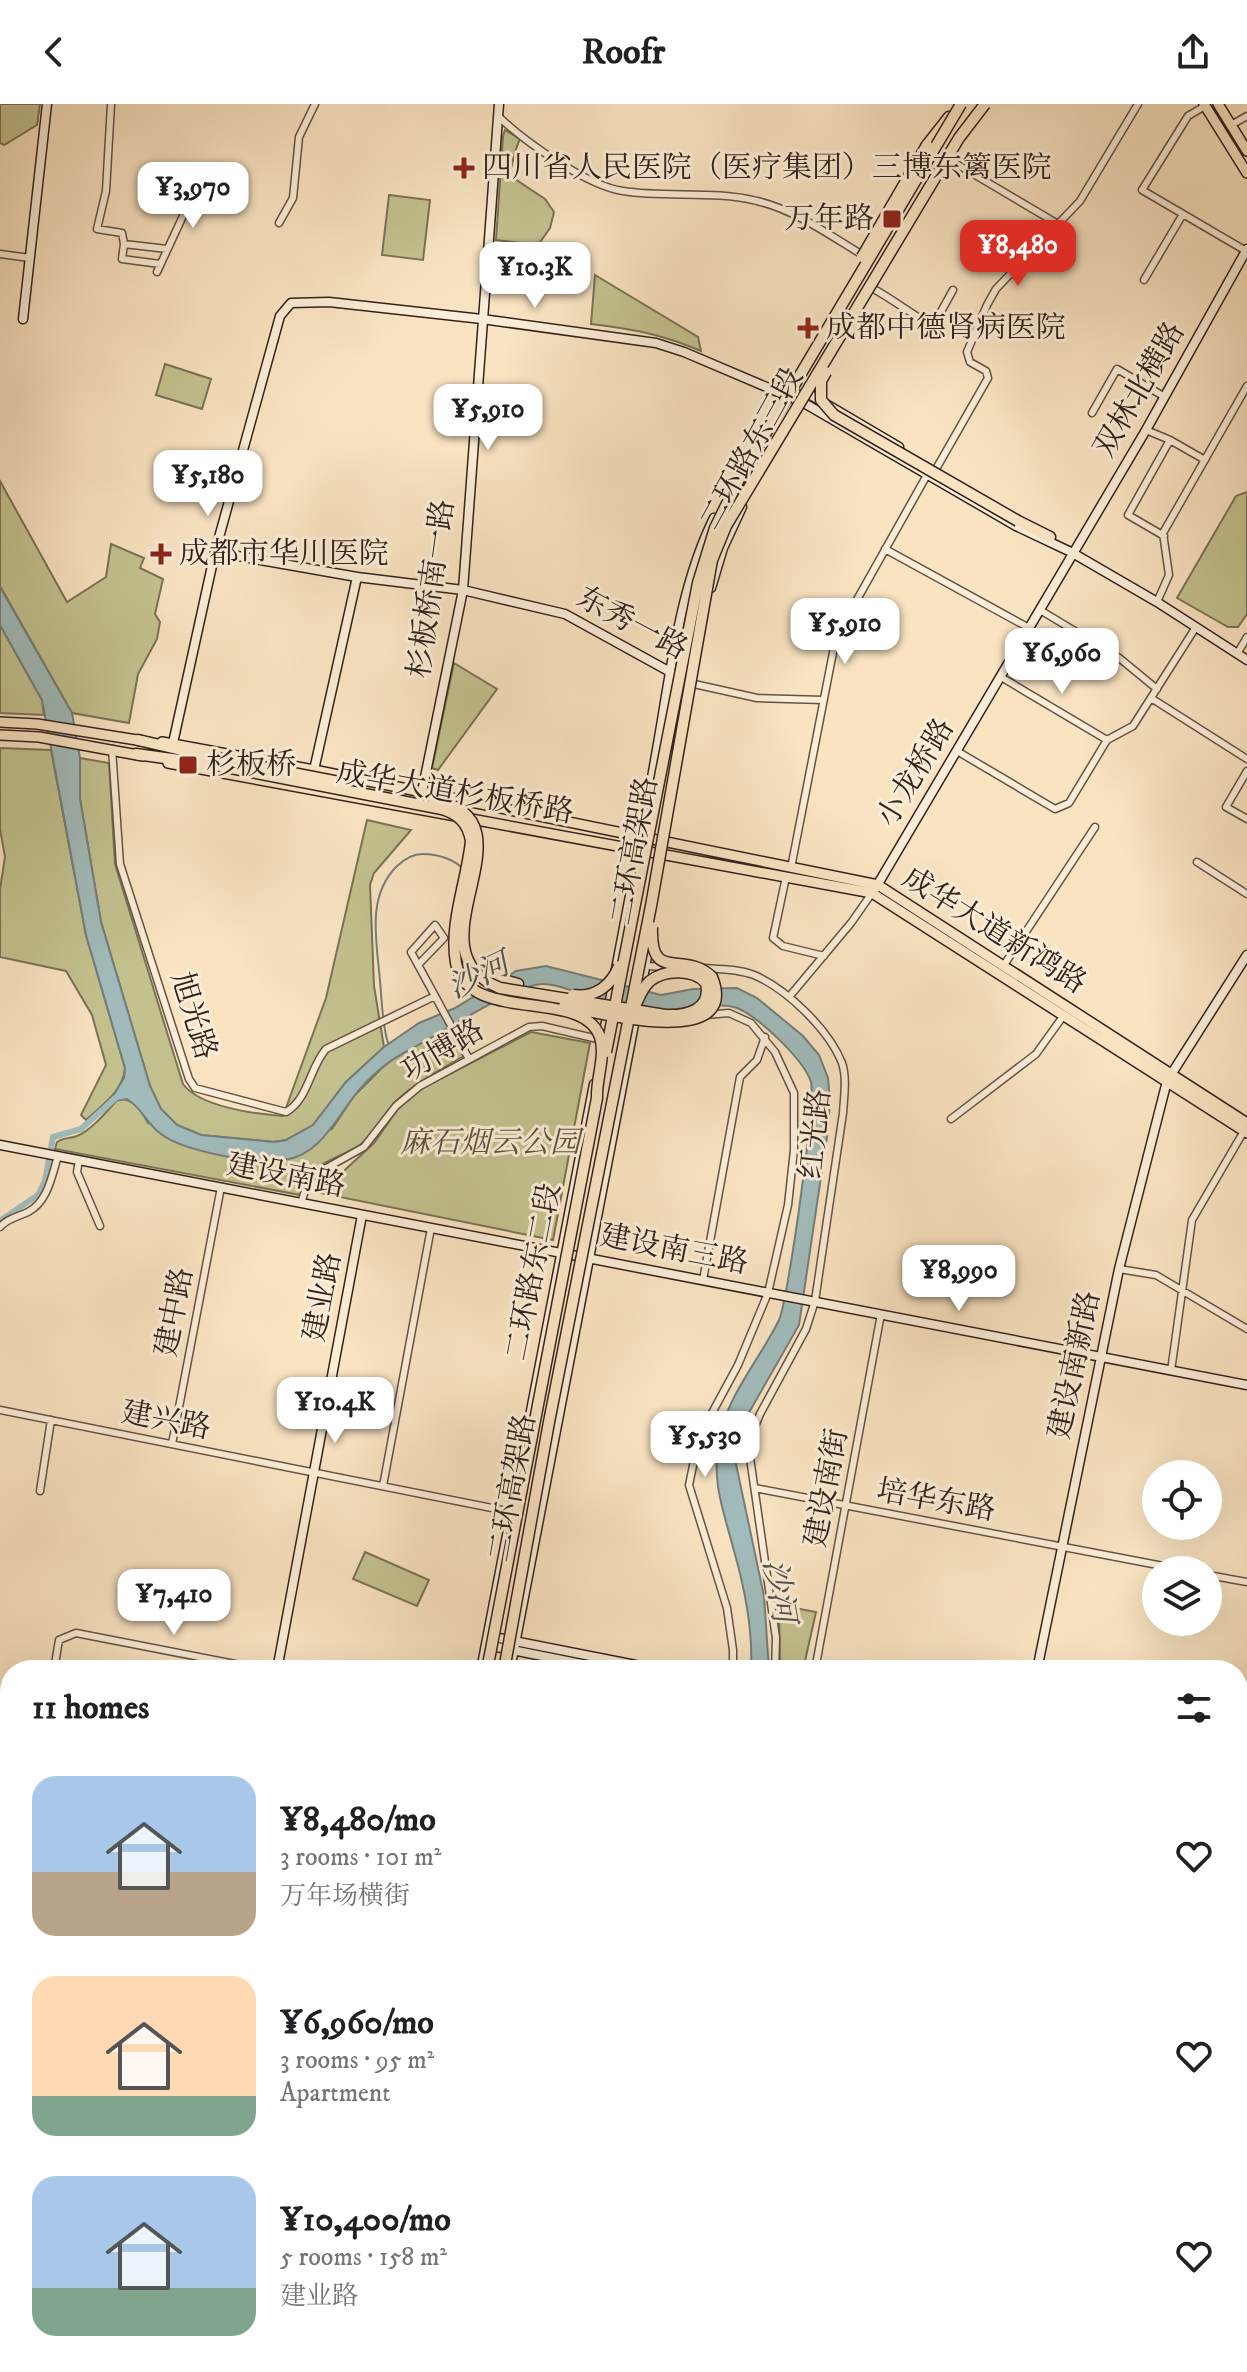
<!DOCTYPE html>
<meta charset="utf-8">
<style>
:root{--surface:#fff;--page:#f6f6f6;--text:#202124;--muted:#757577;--accent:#d93025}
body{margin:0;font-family:"IM FELL DW Pica","Noto Serif SC",serif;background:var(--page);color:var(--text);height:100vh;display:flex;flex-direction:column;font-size:30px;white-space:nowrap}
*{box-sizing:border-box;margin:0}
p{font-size:26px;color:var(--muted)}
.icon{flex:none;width:44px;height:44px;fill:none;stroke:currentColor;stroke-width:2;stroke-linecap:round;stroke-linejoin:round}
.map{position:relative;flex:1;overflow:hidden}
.drawer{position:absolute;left:0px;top:1556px;width:1248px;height:712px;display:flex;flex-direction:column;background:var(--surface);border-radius:32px 32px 0 0;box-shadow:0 8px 32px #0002}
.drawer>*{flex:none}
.fabs{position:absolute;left:1142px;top:1356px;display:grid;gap:16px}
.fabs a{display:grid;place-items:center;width:80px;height:80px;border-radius:50%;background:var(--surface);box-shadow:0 8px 32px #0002;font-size:40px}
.price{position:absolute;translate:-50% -68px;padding:0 18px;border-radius:16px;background:#fff;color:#222;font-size:26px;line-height:52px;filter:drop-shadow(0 2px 4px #0008)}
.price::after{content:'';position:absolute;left:50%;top:48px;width:24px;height:18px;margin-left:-12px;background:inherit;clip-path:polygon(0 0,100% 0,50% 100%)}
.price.selected{background:var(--accent);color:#fff}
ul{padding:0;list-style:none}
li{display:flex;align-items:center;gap:24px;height:200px;padding:0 32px}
li span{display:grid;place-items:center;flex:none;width:224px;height:160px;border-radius:24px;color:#555}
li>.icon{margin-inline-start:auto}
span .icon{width:96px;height:96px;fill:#fffc;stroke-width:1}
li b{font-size:34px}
h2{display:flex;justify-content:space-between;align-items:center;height:96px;padding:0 32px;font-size:34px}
header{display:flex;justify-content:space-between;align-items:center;height:104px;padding:0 32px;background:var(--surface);font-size:36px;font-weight:700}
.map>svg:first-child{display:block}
.green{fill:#c3c28f;stroke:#7b7256;stroke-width:2}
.water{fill:#a1bcbc;stroke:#757e7c;stroke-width:2}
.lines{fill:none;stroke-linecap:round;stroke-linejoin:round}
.stream{stroke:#757e7c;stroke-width:2}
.canal{stroke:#a1bcbc;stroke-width:6}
.street-casing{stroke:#645245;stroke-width:9}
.secondary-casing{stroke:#33221c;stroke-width:11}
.primary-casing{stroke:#33221c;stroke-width:12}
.highway-casing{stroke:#33221c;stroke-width:13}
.street{stroke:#fbedd7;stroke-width:6}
.secondary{stroke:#fbedd7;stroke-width:8}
.primary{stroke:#f9e3c1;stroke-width:9}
.highway{stroke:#f9e3c1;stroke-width:10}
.highway-bridge-casing{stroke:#33221c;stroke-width:13;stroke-linecap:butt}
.highway-bridge{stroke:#f9e3c1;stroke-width:10}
.poi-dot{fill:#8f2418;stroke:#fbedd7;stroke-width:3}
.labels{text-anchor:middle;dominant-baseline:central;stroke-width:6;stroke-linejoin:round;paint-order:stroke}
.poi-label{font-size:30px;fill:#33221c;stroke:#fbedd7;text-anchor:start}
.street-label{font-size:30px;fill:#33221c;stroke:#fbedd7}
.park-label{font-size:30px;font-style:italic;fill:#5e523e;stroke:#fbedd7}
.water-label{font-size:32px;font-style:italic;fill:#54504c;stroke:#fbedd7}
</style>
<header><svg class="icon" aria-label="back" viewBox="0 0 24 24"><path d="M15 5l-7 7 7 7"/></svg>Roofr<svg class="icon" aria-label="share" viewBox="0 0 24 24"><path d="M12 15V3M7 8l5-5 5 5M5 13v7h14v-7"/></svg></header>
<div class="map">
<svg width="1247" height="2268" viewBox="0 0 1247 2268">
<rect width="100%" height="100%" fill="#f9e3c1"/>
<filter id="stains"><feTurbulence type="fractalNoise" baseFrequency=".0025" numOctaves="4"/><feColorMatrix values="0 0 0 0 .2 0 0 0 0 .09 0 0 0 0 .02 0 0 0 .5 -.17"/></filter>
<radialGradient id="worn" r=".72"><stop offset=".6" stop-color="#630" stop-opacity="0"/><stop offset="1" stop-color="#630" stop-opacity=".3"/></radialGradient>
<path class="green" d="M0 0H40L37 21 4 41 0 39Z
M505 26 520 35C514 47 513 59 509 71L545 95 554 108 550 124 538 141 496 136 503 32Z
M389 91 430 96 423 156 382 151Z
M595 171 698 233 701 247C661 230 633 225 591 220Z
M165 260 211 275 202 305 156 291Z
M0 377 67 498 106 473 111 440 144 454 140 464 163 475 155 510 160 518 157 535 138 570 129 619 72 609 0 482Z
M1247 388V510L1238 523H1228L1177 494 1236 392Z
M0 521 42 596 44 611 0 609Z
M454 559 497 585 438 666 432 664Z
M0 644 51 646 86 831 125 964C123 988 102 1001 86 1016L81 1011 106 961 92 911 66 867 0 853V785L5 753 0 725Z
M80 654 109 659 115 760 183 980C200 1003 255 1010 283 1012L326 894 367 716 411 726 374 769 370 781 374 882 384 943 346 978 313 1021 286 1036 274 1038 201 1031 177 1021 161 1005 150 982 101 818 80 695Z
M448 924 464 952C440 966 416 978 396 997 383 1011 375 1030 360 1041 333 1058 311 1056 300 1091L55 1045 57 1038C64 1033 69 1035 77 1032 92 1026 107 1007 118 995 135 995 140 1005 148 1019L252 1056 332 1025 354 992 389 957Z
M531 928 590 939 553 1136 320 1089 374 1039 400 1002 420 985Z
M365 1448 429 1476 417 1502 353 1475Z
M779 1501 816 1508 803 1566H780Z"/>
<path class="water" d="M0 483 72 609 80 654V695L101 818 150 982 161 1005 177 1021 201 1031 274 1038 286 1036 313 1021 346 978 384 943 419 919 455 904 516 867 546 862 661 891 693 885 737 884 757 894 803 932 819 951 828 974 830 996 828 1026 799 1221 743 1319 735 1342 736 1360 764 1492 769 1566H751C753 1527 745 1485 734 1447 724 1408 711 1378 719 1336 726 1293 760 1255 779 1216 788 1197 816 995 811 978 804 956 759 913 737 904 715 896 688 910 666 909 639 908 609 898 583 890 571 887 555 879 542 880 509 883 441 930 409 946 388 957 370 972 355 991 335 1016 320 1051 284 1056 256 1061 183 1047 161 1030 147 1020 142 1004 127 995L115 997 113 992 124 974 125 964 86 831 42 596 0 521Z"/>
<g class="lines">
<path class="stream" d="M388 939C382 920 382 897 380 877 377 838 366 794 396 763 404 755 412 750 423 750 437 750 454 755 463 765"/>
<path class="canal" d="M0 1117 38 1091 45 1077 53 1033 81 1025 120 990"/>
<defs>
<path id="street" d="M111 0 106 87 97 125 122 129 124 140
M1205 2 1188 12 1142 86 1246 147
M498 12C524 37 587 82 623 87 667 94 714 86 757 97 796 106 832 133 866 153
M1231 21 1247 12
M948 55 1058 120
M279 119 293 94 299 33 315 0
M0 150 30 154
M160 160 122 155 124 140 167 145
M157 168 202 71
M1144 176 1183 110
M872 184C894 196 911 210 933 222L953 186
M1092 309 1117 265 1165 293
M1146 326 1170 336 1205 356
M936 365 988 274 986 267 970 258 967 248 987 201 996 185 1080 97 1138 0
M1164 432 1128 411 1170 336
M885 445 1029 524
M1157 498 1169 471 1163 429 1247 282
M1040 506 1118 553 1157 585
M1237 550 1247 533
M1001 573 1107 636
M694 580 757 594 823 596
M1151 594 1247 655
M112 645 120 760 189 975 195 984 286 1008C308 996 310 963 326 945L435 892 469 955
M957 647 1055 705 1069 699 1107 636 1133 622 1196 523
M1247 667 1226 703 1247 715
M1197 758 1247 790
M791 764 836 533 927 371
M786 773 773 834 783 842 824 852
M418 861 444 834 435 821 411 848 435 892
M1004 861 1095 723
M645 862 669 863
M704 864C720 865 738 865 754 871 787 885 829 926 842 959 847 974 844 993 843 1009L815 1197 806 1225 760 1310 748 1340 776 1534 775 1566
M789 893 851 819 872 789
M706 911 729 909 751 919 775 948 794 989V1046L788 1101 768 1189 738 1261 699 1333 689 1381 727 1504 733 1546V1566
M951 1015 1036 950 1064 911
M79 1056 77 1068 100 1122
M301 1099 308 1078 314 1071 364 1043 396 1002 420 982 529 923 542 922 602 936
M0 1123C8 1114 18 1113 28 1108 48 1098 52 1071 58 1052
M1119 1165 1156 1171 1247 1225
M703 1176 740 973 757 956 765 933
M1171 1267 1192 1116 1244 1027
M0 1306 512 1408
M172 1340 221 1083
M383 1382 431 1124
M755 1384 1184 1466
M40 1387 51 1316
M1208 1471 1247 1478
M54 1566 59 1536 76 1529 266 1566
M815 1566 881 1210
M1238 1753 1247 1755
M1238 1885 1247 1887
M0 1965 10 1964
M9 2113H10
M644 2258 653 2268
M707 2258 715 2268
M1006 2258 1059 2268
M26 2268V2258
M356 2268 357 2258
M832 2268 833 2258"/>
<path id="secondary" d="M23 215 47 0
M787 292 809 290 899 343
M215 448 357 473 463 486 565 510 672 569
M1071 448 1157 498 1247 556
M711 484 723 444 742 403
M173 639 215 448 280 212 291 199 329 198 482 215 656 239 684 248 804 299 1016 422 1073 449
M314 666 357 473
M422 688 463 486 499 0
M875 785 1146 326 1247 145
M641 885 650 836
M602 939C620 843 639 747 656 651 670 574 679 484 714 414
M0 1041 1247 1281
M489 1532 661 1566
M487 1541 612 1566
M277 1566 362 1111
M481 1566 594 980
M510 1566 636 910
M1037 1566 1119 1165 1167 977 1247 851
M1238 1680 1247 1682
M1238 1686 1247 1687
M1238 2080 1247 2082
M1238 2086 1247 2087
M386 2268V2258
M422 2268V2258"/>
<path id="primary" d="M1204 0 1247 69
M1218 0 1247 47
M0 618 37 620 143 637
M0 631 39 633 143 652
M162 638 314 666 878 781 1247 1019
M168 659 872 789 1247 1029
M0 1841 10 1842
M0 1850 10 1852
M1238 2008 1247 1961
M1238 2059 1247 2016
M1193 2268 1194 2258
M1203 2268V2258"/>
<path id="highway" d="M927 41 949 13
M1018 417 1050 433
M138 636 216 654
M136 650 215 661
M486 871 518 880
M397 2268V2258
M410 2268 411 2258"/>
</defs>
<use href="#street" class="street-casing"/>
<use href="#secondary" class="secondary-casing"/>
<use href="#primary" class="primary-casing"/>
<use href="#highway" class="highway-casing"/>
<use href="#street" class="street"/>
<use href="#secondary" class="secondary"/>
<use href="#primary" class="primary"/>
<use href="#highway" class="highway"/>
<defs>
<path id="highway-bridge" d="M862 153 927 41
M826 268 821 277V296L834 311 1018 417
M216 654 344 679
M215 661 442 705C458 710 468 719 471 737 467 777 449 819 456 859 468 922 582 882 600 933 606 952 596 975 597 994L487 1566
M434 696C542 717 403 846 500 884L665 911C687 912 712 906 706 879 694 865 665 865 650 877 643 883 640 891 636 900
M573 891C595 894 611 882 619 862
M564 902C593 907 742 948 712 873 683 845 650 881 652 823
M606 948 698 479 715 424 742 369 961 0
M504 1566 549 1318 651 802 712 456 726 422 959 34 985 0"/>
</defs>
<use href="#highway-bridge" class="highway-bridge-casing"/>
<use href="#highway-bridge" class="highway-bridge"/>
</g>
<g class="poi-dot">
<path d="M460 52h8v8h8v8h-8v8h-8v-8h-8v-8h8z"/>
<rect x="882" y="105" width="20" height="20" rx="4"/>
<path d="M804 212h8v8h8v8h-8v8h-8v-8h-8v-8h8z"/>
<path d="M157 438h8v8h8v8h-8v8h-8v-8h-8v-8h8z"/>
<rect x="178" y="651" width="20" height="20" rx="4"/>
</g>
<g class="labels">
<g class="poi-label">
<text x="482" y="64">四川省人民医院（医疗集团）三博东篱医院</text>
<text x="874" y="115" text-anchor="end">万年路</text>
<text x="826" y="224">成都中德肾病医院</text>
<text x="179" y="450">成都市华川医院</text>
<text x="206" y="661">杉板桥</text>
</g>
<g class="street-label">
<text transform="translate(1140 286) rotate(-60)">双林北横路</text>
<text transform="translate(752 345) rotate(-61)">二环路东三段</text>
<text transform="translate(432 485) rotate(-82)">杉板桥南一路</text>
<text transform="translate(632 520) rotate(28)">东秀一路</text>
<text transform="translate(916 669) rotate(-59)">小龙桥路</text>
<text transform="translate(455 689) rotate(10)">成华大道杉板桥路</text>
<text transform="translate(635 747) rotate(-80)">二环高架路</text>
<text transform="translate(994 827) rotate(32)">成华大道新鸿路</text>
<text transform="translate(193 912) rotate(73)">旭光路</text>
<text transform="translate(443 947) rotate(-31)">功博路</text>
<text transform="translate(816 1030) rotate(-84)">红光路</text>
<text transform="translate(286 1072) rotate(11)">建设南路</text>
<text transform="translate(674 1146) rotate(11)">建设南三路</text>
<text transform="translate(534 1168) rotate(-79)">二环路东二段</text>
<text transform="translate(323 1193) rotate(-79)">建业路</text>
<text transform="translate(175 1208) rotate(-79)">建中路</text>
<text transform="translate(1075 1261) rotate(-78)">建设南新路</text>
<text transform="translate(166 1317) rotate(11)">建兴路</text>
<text transform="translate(513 1384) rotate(-80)">二环高架路</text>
<text transform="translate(827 1384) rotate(-79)">建设南街</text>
<text transform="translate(936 1397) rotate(10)">培华东路</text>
</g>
<g class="park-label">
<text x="490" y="1039">麻石烟云公园</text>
</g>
<g class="water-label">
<text transform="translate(479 873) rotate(-26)">沙河</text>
<text transform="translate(778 1487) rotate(80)">沙河</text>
</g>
</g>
<rect width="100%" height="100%" filter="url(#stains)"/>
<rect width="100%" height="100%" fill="url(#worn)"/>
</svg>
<div class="fabs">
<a><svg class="icon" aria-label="locate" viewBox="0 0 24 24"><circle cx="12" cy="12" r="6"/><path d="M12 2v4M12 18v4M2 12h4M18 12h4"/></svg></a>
<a><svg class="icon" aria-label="layers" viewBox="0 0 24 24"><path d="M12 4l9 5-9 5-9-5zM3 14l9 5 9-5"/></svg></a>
</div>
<b class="price" style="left:193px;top:126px">¥3,970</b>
<b class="price selected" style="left:1018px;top:184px">¥8,480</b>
<b class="price" style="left:535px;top:206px">¥10.3K</b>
<b class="price" style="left:488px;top:348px">¥5,910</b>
<b class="price" style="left:208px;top:414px">¥5,180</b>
<b class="price" style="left:845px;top:562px">¥5,910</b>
<b class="price" style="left:1062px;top:592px">¥6,960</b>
<b class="price" style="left:959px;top:1209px">¥8,990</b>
<b class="price" style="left:335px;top:1341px">¥10.4K</b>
<b class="price" style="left:705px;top:1375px">¥5,530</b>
<b class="price" style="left:174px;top:1533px">¥7,410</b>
<section class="drawer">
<h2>11 homes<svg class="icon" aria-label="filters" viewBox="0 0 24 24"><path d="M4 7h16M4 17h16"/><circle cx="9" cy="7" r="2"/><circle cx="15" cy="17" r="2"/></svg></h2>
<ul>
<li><span style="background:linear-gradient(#a9c7e8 60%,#b9a48a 0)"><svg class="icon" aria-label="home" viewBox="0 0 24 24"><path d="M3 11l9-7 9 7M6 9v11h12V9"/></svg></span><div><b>¥8,480/mo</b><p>3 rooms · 101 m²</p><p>万年场横街</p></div><svg class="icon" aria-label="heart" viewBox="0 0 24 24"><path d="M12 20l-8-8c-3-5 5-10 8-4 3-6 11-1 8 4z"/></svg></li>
<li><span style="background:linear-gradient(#ffd9b3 75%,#7fa58c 0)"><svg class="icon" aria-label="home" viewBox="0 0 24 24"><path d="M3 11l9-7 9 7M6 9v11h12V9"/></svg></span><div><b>¥6,960/mo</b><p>3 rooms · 95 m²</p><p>Apartment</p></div><svg class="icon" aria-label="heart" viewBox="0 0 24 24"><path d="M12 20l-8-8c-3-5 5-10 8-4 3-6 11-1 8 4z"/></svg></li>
<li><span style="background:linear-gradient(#a9c7e8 70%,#7fa58c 0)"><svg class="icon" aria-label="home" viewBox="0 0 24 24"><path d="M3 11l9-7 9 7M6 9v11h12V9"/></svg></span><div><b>¥10,400/mo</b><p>5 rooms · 158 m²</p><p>建业路</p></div><svg class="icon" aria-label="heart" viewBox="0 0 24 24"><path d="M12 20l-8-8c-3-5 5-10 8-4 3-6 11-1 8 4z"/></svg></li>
</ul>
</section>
</div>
